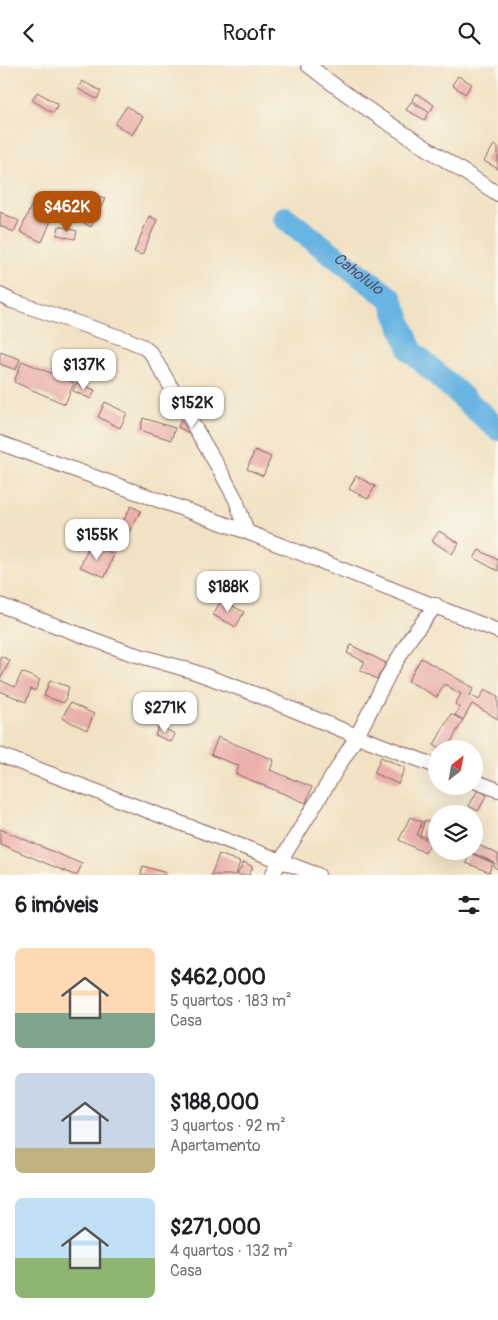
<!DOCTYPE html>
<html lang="pt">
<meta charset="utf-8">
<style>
:root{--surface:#fff;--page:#f2f2f2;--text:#202124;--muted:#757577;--accent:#b45309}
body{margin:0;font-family:Pangolin,sans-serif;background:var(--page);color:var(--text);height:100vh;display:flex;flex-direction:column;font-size:19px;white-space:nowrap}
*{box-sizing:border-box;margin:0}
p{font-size:16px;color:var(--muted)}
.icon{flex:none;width:28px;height:28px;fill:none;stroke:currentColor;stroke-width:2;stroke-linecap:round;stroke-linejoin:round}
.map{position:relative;height:810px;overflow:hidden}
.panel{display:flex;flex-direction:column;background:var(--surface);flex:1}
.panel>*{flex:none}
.needle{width:32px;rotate:31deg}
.fabs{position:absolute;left:428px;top:675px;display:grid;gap:10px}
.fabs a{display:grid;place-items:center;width:55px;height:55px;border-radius:50%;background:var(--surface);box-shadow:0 5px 20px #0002;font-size:25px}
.price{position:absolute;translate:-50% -42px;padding:0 11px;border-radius:10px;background:#fff;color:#222;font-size:16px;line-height:32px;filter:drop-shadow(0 1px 2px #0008)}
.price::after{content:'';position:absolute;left:50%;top:30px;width:15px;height:11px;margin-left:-8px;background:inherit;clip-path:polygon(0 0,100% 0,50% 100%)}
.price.active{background:var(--accent);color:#fff}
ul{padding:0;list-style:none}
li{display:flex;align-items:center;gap:15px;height:125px;padding:0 15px}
li span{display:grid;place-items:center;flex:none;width:140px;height:100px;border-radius:8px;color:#555}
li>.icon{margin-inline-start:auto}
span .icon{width:60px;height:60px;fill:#fffc;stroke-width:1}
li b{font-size:21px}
h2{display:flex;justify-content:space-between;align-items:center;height:60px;padding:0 15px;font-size:21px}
header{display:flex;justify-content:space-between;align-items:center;height:65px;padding:0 15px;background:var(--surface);font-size:22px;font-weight:600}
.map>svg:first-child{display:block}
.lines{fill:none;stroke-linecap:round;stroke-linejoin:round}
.river{stroke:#68b4e2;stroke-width:24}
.building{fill:#eab0ab}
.street-casing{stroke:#846361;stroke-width:16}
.street{stroke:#fff;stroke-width:14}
.labels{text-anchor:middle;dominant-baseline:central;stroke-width:4;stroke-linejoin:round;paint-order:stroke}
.water-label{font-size:16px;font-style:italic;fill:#54536b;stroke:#fbf7ec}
</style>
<header><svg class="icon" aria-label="back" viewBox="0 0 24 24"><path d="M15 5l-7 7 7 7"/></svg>Roofr<svg class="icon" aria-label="search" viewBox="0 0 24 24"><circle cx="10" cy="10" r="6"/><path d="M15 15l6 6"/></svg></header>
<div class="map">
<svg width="498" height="810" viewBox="0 0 498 810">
<rect width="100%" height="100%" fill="#fbf7ec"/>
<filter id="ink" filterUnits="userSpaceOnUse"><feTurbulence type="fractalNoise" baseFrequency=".02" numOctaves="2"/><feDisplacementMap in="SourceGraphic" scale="10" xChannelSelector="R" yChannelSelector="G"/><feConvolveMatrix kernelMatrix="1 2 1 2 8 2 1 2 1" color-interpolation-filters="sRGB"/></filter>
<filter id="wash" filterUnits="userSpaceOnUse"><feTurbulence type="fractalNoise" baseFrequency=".0096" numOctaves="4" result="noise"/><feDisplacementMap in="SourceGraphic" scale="20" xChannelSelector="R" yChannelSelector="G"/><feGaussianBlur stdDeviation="1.12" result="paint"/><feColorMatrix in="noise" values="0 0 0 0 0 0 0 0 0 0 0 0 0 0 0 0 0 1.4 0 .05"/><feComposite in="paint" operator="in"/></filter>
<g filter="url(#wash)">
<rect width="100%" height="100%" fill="#f1e2c4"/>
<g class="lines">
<path class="river" id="s1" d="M285 153 391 234 411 286 498 364"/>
</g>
<g id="blocks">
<path class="building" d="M458 11 472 19 465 29 452 20Z
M82 16 101 26 97 34 78 24Z
M37 27 58 39 53 48 32 35Z
M416 28 434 40 430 47 412 35Z
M411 37 429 47 425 55 406 45Z
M127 41 143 52 132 70 115 59Z
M494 80 498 82V104L484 96Z
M98 131 105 134 91 162 84 158Z
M31 141 53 151 42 177 20 167Z
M0 147 19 156 14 167 0 161Z
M149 151 157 155 142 190 134 187Z
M59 161 77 166 75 174 57 170Z
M0 287 20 294 16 305 0 299Z
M22 296 74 318 65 339 14 317Z
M76 318 95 325 91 334 73 326Z
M105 337 127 348 120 363 98 352Z
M183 352 207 366 201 375 178 362Z
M143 353 175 363 171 375 140 365Z
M255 385 271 392 263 411 247 404Z
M356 411 375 421 368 434 349 424Z
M131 441 141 446 129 467 120 462Z
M439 466 459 478 452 489 432 476Z
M90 479 114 489 105 512 80 502Z
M479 485 498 495V506L474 493Z
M221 535 244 547 236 562 213 550Z
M351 580 386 598 377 614 360 605 365 597 347 588Z
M1 591 10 596 0 614V592Z
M421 593 474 623 470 630 479 635 485 624 498 631V654L472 639 463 655 455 650 460 642 455 639 461 629 444 619 437 632 408 616Z
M22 607 40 615 35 626 31 624 26 637 0 626V615L15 622Z
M50 615 69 622 64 638 44 631Z
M70 638 94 649 87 665 62 653Z
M451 649 463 655 447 684H441L434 680Z
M159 661 175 669 171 677 155 670Z
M218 672 274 695 270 705 312 722 306 738 236 709 239 701 211 690Z
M381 692 405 703 398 719 374 708Z
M478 725 487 730 478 746 469 741Z
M410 752 422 757 417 770 431 777 425 788 399 775Z
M425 755 436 759V776L420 770Z
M0 764 82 799 77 810H74L0 779Z
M474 778 498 789V804L494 802 495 798 469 786H474Z
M470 788 493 798 489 807 466 798Z
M219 789 240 797 236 810H211Z
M244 797 253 802 249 810H237Z
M143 801 166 808V810H141Z"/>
</g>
</g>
<g filter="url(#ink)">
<use href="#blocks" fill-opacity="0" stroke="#846361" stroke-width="1"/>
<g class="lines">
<defs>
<path id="street" d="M308 0C368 48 434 87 498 129
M0 230 12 236 128 275 142 281 151 288 221 407 236 435 247 467
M0 378 247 467 498 566
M0 540 130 588 192 606 255 629 357 671 436 701
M0 690 318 810
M474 716 498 725
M272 810 357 671 390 607 411 572 436 540"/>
</defs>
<use href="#street" class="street-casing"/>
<use href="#street" class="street"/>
</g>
</g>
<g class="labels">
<g class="water-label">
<text stroke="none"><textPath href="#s1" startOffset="92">Caholulo</textPath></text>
</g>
</g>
</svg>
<div class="fabs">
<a><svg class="needle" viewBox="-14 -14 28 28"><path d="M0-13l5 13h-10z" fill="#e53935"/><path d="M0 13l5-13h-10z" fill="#757577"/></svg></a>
<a><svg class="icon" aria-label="layers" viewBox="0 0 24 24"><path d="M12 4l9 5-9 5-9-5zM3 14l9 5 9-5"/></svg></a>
</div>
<b class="price active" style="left:67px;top:168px">$462K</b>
<b class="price" style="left:84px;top:326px">$137K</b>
<b class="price" style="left:192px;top:364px">$152K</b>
<b class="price" style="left:97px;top:496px">$155K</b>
<b class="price" style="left:228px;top:548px">$188K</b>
<b class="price" style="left:165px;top:669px">$271K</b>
</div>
<section class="panel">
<h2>6 imóveis<svg class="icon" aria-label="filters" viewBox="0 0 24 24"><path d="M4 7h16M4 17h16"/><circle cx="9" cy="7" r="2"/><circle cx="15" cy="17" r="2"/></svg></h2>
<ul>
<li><span style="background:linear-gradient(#ffd9b3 65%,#7fa58c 0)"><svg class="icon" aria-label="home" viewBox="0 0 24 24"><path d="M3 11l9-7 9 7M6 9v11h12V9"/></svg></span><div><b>$462,000</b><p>5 quartos · 183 m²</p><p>Casa</p></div></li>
<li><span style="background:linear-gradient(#c9d6e8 75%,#c2b280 0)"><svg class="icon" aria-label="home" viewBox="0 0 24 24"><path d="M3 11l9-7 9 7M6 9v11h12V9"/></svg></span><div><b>$188,000</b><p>3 quartos · 92 m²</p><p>Apartamento</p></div></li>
<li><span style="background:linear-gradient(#bfe0f5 60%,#8fb573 0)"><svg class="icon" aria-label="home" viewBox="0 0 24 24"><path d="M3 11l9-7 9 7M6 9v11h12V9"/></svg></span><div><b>$271,000</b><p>4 quartos · 132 m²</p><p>Casa</p></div></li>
</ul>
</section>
